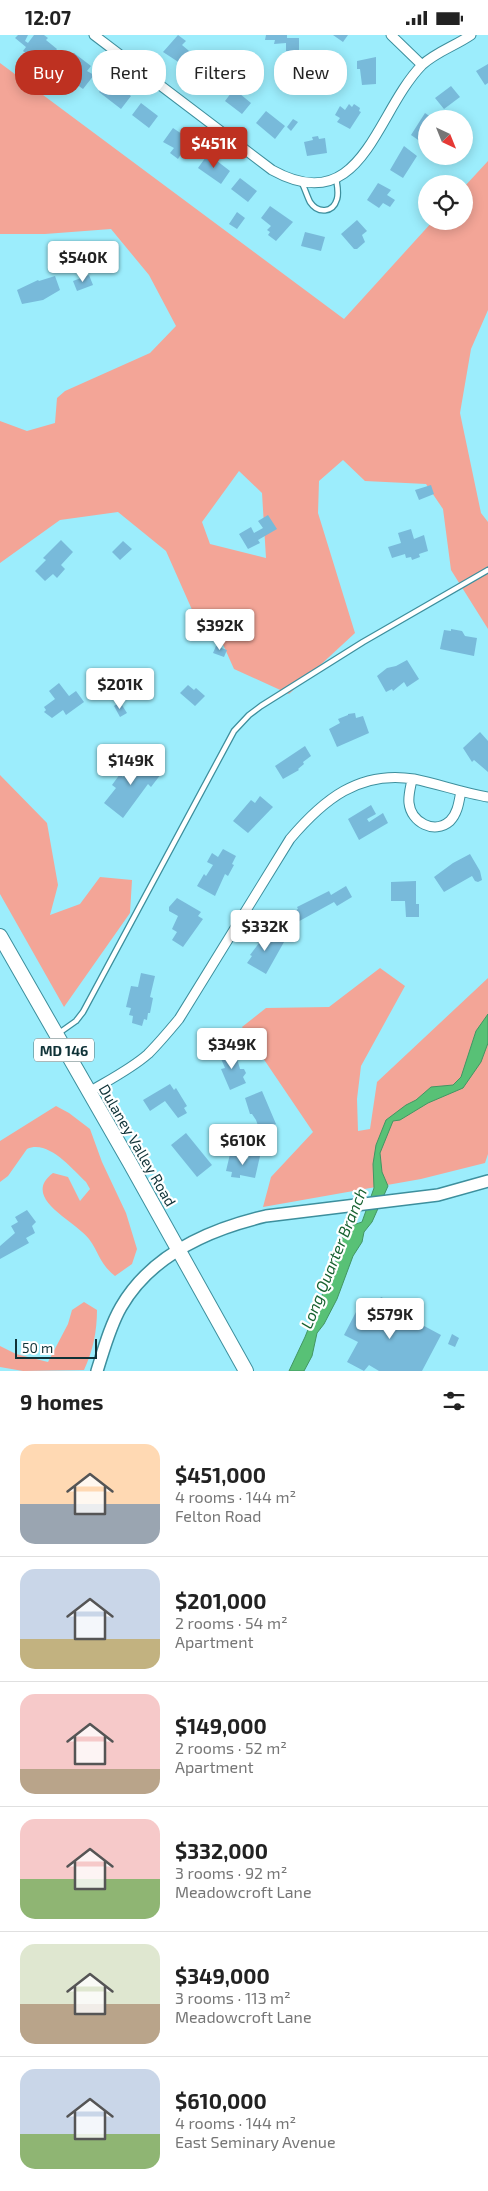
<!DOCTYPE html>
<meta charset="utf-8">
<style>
:root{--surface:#fff;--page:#f6f6f6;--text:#222;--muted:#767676;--line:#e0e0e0;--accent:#be3121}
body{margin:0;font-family:"Exo 2",sans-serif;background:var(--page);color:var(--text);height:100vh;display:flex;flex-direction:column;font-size:19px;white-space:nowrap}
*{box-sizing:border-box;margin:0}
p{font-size:16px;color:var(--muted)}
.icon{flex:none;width:28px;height:28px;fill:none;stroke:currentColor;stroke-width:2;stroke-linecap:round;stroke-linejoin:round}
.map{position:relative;height:1336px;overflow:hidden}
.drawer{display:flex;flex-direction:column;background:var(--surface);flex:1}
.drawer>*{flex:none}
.hud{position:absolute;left:15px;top:15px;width:459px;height:45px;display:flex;gap:10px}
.needle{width:32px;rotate:137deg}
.fabs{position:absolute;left:418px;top:75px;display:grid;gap:10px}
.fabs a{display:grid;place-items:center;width:55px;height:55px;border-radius:50%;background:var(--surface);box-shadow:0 2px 12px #0003;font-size:25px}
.scale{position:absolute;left:15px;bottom:12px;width:82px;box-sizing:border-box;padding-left:5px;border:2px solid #0f3237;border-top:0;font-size:14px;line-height:18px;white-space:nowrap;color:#0f3237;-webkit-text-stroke:4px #fff;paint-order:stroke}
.price{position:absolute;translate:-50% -42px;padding:0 11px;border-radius:5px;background:#fff;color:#222;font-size:16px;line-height:32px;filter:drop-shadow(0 1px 2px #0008)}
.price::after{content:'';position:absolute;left:50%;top:30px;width:15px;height:11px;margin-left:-8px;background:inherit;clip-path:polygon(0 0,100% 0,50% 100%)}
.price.active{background:var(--accent);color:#fff}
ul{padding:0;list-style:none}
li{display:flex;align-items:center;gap:15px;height:125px;padding:0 20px}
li+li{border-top:1px solid var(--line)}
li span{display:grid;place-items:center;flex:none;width:140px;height:100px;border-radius:15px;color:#555}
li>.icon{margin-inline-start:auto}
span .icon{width:60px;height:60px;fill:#fffc;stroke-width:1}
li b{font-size:21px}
h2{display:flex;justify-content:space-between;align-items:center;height:60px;padding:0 20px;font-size:21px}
.pill{padding:0 18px;border-radius:20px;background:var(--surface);box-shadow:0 2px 12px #0003;font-size:18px;line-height:45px}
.pill.active{background:var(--accent);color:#fff}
.status{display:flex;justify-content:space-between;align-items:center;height:35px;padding:0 25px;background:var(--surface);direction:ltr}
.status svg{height:14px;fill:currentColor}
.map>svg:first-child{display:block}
.green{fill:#f3a597;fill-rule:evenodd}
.water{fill:#58c176;stroke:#429663}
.building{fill:#78bada}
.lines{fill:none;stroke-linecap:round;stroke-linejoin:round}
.service-casing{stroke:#3d8f9d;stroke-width:7}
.minor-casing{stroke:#3d8f9d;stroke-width:11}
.tertiary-casing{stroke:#3d8f9d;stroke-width:14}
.primary-casing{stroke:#3d8f9d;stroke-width:16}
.service{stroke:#fff;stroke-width:4.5}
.minor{stroke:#fff;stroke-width:9}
.tertiary{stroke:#fff;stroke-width:11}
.primary{stroke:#fff;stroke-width:14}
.labels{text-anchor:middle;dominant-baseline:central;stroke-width:4.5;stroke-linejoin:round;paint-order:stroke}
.shield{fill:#fff;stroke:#577073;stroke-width:1}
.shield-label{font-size:14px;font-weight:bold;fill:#0f3237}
.street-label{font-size:15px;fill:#0f3237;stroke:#fff}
.water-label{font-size:16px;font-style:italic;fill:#186231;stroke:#fff}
</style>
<div class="status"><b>12:07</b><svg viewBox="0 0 49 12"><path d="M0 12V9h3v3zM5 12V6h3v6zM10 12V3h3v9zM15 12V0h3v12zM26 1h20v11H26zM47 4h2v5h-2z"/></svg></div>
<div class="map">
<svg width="488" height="1336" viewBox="0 0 488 1336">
<rect width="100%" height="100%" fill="#9cedfc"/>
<path class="green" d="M0 28 344 284 433 186H464V152L488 126V275L471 314 460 378 481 478 488 487V594L451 535 443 474 426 449 365 446 343 425 319 446 318 478 355 598 289 659 234 634 221 605 205 604 166 516 118 477 60 485 0 528V386L27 396 55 388 57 363 65 356 150 318 176 291 149 240 111 194 45 199H0ZM239 436 262 458 266 523 210 509 202 487Z
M0 740 47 788 58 850 50 880 80 869 100 842 132 845 130 878 64 972 0 859Z
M380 933 405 951 361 1031 357 1064 358 1096 370 1094 377 1047 488 943V1119L485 1128 421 1144 263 1172 271 1142 313 1097 242 992 266 973 329 972Z
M56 1071 69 1078 90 1094 102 1127 126 1178 137 1214 132 1229 115 1241C99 1228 100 1219 89 1204 75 1185 20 1163 53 1138L68 1142 80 1166 90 1154 86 1147C72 1134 48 1104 27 1114L8 1141 0 1147V1106Z
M84 1267 97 1275C97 1296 93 1316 84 1335L23 1336 0 1332V1311L16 1319 48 1327 68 1289 72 1275Z"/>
<path class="water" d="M488 979V1008L481 1027 463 1053 428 1068 400 1085 393 1086 380 1118 382 1137 388 1151 372 1187 364 1197 362 1207 353 1221 337 1264 324 1289 317 1298 312 1321 304 1336H289L305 1302 321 1262 334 1237 338 1214 345 1195 350 1191 362 1187 374 1153 373 1129 376 1110 386 1085 406 1070 416 1065 431 1052 453 1050 461 1042 476 996Z"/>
<path class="building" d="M18 0H28L25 6 28 8 34 0H44L48 3 46 5 57 14 48 26 35 16 30 22 23 16 26 12 15 3Z
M178 0 186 6 182 10 195 21 186 32 163 17Z
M266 0H287V3H299V17L286 16V8L274 9 275 5H265Z
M333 0H348L343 7Z
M74 18 91 31 87 36 94 40 83 54 61 38Z
M376 22V49L362 50 360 34H357V26Z
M488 29V48L485 50 476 36Z
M202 30 209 35 211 32 216 36 214 39 219 43 210 55 194 42Z
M109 44 131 61 121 74 99 57Z
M451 51 460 62 444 74 435 63Z
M234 54 251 68 242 79 225 66Z
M141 68 158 81 149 93 132 80Z
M349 69 352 72 354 69 360 73 359 76 361 77 350 94 337 87 340 83 335 80 340 71 345 75Z
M266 76 285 91 275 104 256 88Z
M425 78 434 84H426V105L424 109 411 100Z
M293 84 298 87 291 96 287 92Z
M173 93 194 107 183 121 181 119 178 124 170 118 174 113 163 107Z
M318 101 319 104 325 103 327 118 307 121 304 107 313 105 312 102Z
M404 111 417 121 403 143 390 135Z
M208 119 230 136 221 149 198 133Z
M240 143 257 156 248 167 231 154Z
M378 148 391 155 387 160 395 165 390 172 383 168 379 173 367 165Z
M270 171 293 187 276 206 268 200 270 197 267 195 271 191 261 183Z
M237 177 245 183 237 194 229 189Z
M357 185 367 196 362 200 365 207 357 214H354L341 199Z
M305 197 325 202 321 216 301 211Z
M89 240 93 250 77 256 73 246Z
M55 241 60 255 43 265 22 269 17 255 38 245 39 246Z
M431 450 434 459 419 465 415 455Z
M268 480 277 494 258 505 260 508 248 514 239 499 251 492 254 498 263 493 258 486Z
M411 494 414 504 424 500 428 516 419 519 420 522 412 525 411 522 406 523 405 519 392 523 388 512 401 508 398 498Z
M61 505 73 517 61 530 65 534 57 543 53 539 45 546 35 536 46 525 43 523Z
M123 506 132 514 120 525 112 517Z
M451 594 462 596 465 601 477 603 474 621 440 614 444 595 451 596Z
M216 611 227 615 224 622 213 618Z
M407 625 419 644 407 652 404 647 393 656 392 654 386 657 377 641 387 633 396 631Z
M59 648 69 661 76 656 84 667 66 680 63 675 52 683 44 677 46 675 44 672 55 664 49 656Z
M188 650 194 655 196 653 205 661 195 671 180 658Z
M120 667 127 678 120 682 114 671Z
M355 678 356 683 363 681 369 698 337 712 329 694 340 688 338 684 348 680V679Z
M480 697 488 706V737L474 725 472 727 463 713Z
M305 711 311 721 303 727 304 729 298 734 299 735 283 744 275 731Z
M138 721 161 739 151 752 148 749 123 783 104 768 116 753 112 750 120 739 123 742Z
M260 761 273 772 248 798 233 786 251 765 255 768Z
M371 770 376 779 367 784 369 787 383 778 388 788 359 805 348 784Z
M223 814 236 821 232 829 234 830 228 841 225 839 215 861 197 851 204 839 206 841 213 830 207 827 212 818 218 822Z
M470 819 480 836 482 845 478 847 475 846 472 841 444 857 434 842 453 828Z
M416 846V869H419V882H406L405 866H391V847Z
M346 851 352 862 337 871 334 867 294 889 289 879 298 874 297 872 329 856 331 860Z
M177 863 201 877 198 881 203 884 183 912 172 905 177 897 172 894 178 881 169 876V872Z
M264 895 284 907 266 939 247 928 252 921 250 920 259 908 257 907Z
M141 938 155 941 150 962 153 963 150 978H148L147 985 144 984 142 991 132 988 133 981 129 980 131 973 126 972 131 951 138 952Z
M234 1013 240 1034H244L246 1038 243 1042 246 1048 230 1055 221 1034 225 1033 219 1019Z
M170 1049 174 1055 176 1053 187 1071 184 1073 187 1078 178 1083 165 1066 150 1076 143 1065Z
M262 1056 276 1089 260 1096 256 1085 252 1079H250L245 1063Z
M186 1098 212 1130 197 1142 171 1110Z
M230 1119 243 1121 248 1124 249 1119 260 1121 255 1143 240 1140V1143L231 1142 232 1137 226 1136Z
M27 1175 36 1187 32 1191 35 1198 26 1203 29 1208 0 1224V1211L15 1198 11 1191 18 1187 15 1182Z
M381 1262 401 1272 398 1277 441 1300 422 1336H379L369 1330 364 1336 347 1327 358 1307 344 1300 356 1277 369 1284Z
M452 1299 459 1303 455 1312 448 1309Z"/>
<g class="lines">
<defs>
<path id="service" d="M302 148C305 154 307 161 310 167 318 179 333 178 337 164 339 157 337 150 336 143
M59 998 76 986 83 977 234 696 249 680 261 671 363 607 488 535"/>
<path id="minor" d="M94 0 272 135C362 185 375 78 422 30 436 17 455 11 471 0
M391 0 422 30
M412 744C411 751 408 760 409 768 411 787 434 800 450 786 458 778 459 766 461 756
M89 1057C109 1045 131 1034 148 1019 159 1008 169 996 179 984L290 804C323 765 359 735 414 744 439 749 463 758 488 762"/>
<path id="tertiary" d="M97 1336C104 1314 110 1291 121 1272 151 1220 210 1194 266 1181L438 1160 488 1146"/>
<path id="primary" d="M0 901 130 1128 246 1336"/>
</defs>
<use href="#service" class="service-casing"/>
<use href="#minor" class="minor-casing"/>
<use href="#tertiary" class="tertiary-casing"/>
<use href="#primary" class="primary-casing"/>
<use href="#service" class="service"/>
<use href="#minor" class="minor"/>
<use href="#tertiary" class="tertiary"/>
<use href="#primary" class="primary"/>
</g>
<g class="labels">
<rect class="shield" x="34" y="1003.5" width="60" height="23" rx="4"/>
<g class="shield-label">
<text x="64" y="1015">MD 146</text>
</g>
<g class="street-label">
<text transform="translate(138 1110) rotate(60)">Dulaney Valley Road</text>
</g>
<g class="water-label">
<text transform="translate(333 1223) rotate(-68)">Long Quarter Branch</text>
</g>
</g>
</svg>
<div class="fabs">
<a><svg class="needle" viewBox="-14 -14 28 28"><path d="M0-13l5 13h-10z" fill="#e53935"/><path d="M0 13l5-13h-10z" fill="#767676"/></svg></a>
<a><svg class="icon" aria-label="locate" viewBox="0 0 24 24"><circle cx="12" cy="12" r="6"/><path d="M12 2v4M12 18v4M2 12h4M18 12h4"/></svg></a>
</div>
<div class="scale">50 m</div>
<b class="price active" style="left:214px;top:134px">$451K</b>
<b class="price" style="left:83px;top:248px">$540K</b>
<b class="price" style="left:220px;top:616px">$392K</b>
<b class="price" style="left:120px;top:675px">$201K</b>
<b class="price" style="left:131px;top:751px">$149K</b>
<b class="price" style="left:265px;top:917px">$332K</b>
<b class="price" style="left:232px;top:1035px">$349K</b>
<b class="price" style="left:243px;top:1131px">$610K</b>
<b class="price" style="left:390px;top:1305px">$579K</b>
<div class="hud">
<a class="pill active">Buy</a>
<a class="pill">Rent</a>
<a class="pill">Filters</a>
<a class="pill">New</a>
</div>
</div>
<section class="drawer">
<h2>9 homes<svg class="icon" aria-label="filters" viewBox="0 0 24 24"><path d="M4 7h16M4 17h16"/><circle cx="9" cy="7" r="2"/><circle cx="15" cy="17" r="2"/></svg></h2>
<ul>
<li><span style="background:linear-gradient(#ffd9b3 60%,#9aa5b1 0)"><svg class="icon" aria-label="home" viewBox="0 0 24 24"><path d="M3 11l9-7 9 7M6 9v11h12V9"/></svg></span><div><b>$451,000</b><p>4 rooms · 144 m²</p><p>Felton Road</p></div></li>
<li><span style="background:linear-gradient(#c9d6e8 70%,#c2b280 0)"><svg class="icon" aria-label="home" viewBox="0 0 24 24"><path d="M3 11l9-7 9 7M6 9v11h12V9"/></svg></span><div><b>$201,000</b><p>2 rooms · 54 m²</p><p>Apartment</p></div></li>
<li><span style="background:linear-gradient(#f6c9c9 75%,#b9a48a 0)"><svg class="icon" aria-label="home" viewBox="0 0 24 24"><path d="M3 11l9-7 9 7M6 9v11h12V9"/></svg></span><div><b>$149,000</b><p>2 rooms · 52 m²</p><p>Apartment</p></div></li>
<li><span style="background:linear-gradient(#f6c9c9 60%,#8fb573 0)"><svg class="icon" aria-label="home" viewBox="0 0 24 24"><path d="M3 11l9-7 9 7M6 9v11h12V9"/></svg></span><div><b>$332,000</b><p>3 rooms · 92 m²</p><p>Meadowcroft Lane</p></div></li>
<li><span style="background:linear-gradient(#dfe7d0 60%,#b9a48a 0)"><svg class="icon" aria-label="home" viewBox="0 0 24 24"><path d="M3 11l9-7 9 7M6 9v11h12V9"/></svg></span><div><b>$349,000</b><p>3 rooms · 113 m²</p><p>Meadowcroft Lane</p></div></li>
<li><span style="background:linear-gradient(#c9d6e8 65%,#8fb573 0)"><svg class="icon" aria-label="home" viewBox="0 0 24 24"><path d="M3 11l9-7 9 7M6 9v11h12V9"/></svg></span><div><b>$610,000</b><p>4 rooms · 144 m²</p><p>East Seminary Avenue</p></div></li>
</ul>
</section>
